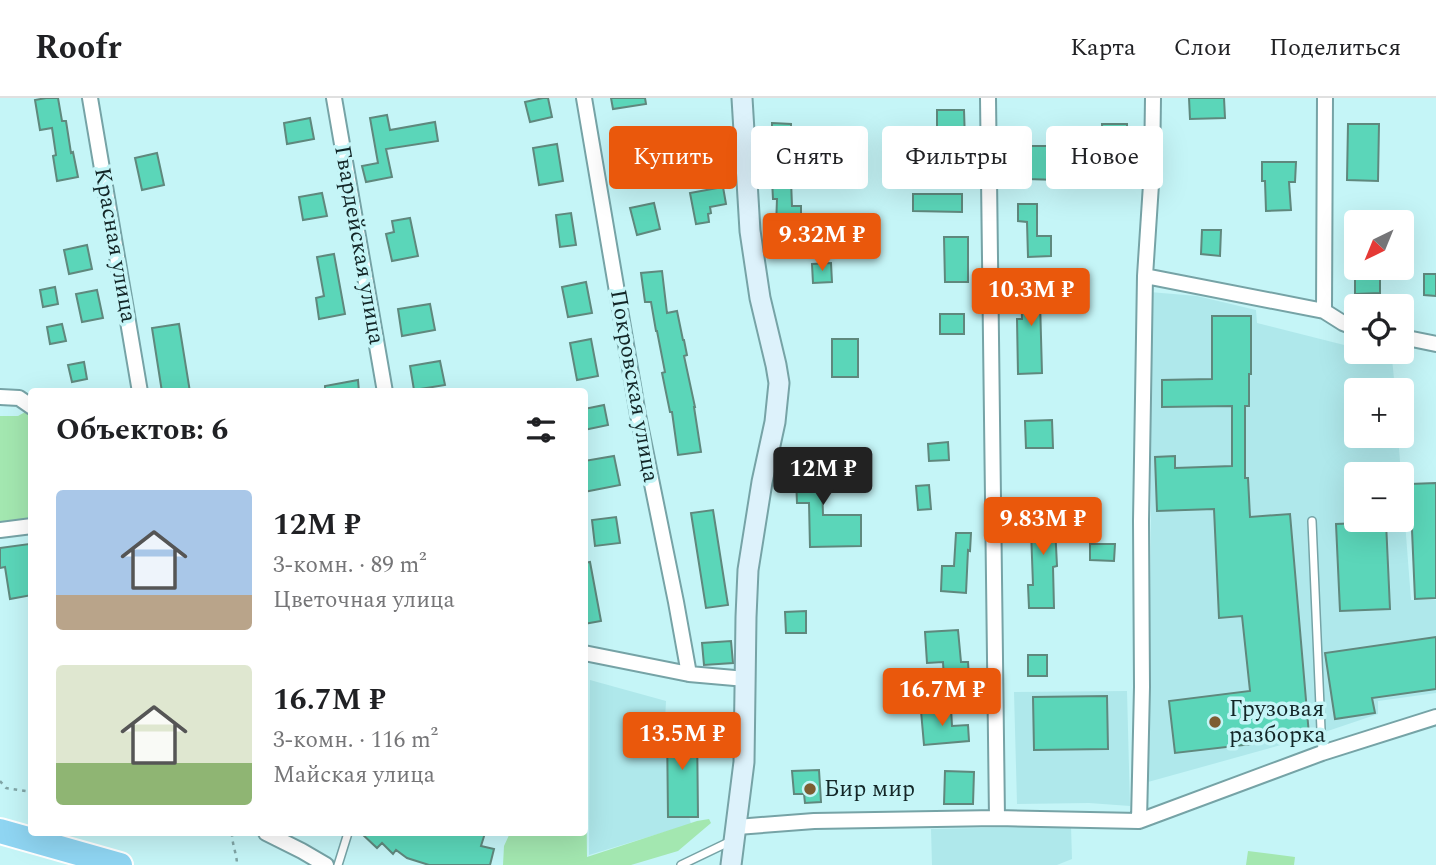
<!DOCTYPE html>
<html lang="ru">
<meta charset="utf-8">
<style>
:root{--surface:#fff;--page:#f2f2f2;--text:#202124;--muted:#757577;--line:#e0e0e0;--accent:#ea580c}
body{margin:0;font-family:Spectral,serif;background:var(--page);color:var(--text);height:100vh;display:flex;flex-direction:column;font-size:26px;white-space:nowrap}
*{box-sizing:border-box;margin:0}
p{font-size:23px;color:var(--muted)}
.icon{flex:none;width:38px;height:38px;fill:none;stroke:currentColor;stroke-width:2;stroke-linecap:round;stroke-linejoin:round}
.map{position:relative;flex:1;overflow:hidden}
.details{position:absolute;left:28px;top:290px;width:560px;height:448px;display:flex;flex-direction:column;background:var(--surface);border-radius:7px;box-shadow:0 7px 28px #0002}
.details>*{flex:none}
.guide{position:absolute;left:609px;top:28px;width:665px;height:63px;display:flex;gap:14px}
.needle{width:46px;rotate:223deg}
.fabs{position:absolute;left:1344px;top:112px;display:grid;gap:14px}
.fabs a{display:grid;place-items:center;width:70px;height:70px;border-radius:7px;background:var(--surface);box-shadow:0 7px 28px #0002;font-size:35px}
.price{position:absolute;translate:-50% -60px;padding:0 16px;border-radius:7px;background:var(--accent);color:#fff;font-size:23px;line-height:46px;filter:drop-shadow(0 2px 4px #0008)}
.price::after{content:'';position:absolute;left:50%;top:42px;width:21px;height:16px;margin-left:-10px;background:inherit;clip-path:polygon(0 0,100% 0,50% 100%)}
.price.active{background:#222;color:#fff}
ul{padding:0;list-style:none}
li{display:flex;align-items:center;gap:21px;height:175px;padding:0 28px}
li span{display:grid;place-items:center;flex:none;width:196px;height:140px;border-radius:7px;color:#555}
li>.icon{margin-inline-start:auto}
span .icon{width:84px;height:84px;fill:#fffc;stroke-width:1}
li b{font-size:30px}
h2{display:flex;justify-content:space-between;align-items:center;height:84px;padding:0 28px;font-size:30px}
.tag{padding:0 24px;border-radius:7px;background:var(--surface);box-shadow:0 7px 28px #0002;font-size:24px;line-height:63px}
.tag.active{background:var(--accent);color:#fff}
header{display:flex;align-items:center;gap:42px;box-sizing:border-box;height:98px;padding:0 35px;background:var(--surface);border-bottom:2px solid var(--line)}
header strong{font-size:33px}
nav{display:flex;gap:38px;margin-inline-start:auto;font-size:24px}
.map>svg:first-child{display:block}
.built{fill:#afe8eb}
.green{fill:#a3e7b0}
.building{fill:#5bd6b9;stroke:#5f887d;stroke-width:2}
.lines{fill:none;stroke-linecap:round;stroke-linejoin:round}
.lane-casing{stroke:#76a3a6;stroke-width:10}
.street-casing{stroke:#76a3a6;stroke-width:18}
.secondary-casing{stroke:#76a3a6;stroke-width:23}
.highway-casing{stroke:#fff;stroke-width:28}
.path{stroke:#80a5a6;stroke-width:2.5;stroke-dasharray:3.5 5;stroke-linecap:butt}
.lane{stroke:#fff;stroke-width:7}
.street{stroke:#fff;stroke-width:14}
.secondary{stroke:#ddf2fb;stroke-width:19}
.highway{stroke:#8fd5f2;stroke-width:24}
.poi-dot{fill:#7d5d32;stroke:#c5f5f7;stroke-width:2.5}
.labels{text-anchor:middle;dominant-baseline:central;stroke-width:7;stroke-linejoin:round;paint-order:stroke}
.street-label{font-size:23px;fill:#132627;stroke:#c5f5f7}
.poi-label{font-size:23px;fill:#132627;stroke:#c5f5f7;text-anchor:start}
</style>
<header>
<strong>Roofr</strong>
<nav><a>Карта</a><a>Слои</a><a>Поделиться</a></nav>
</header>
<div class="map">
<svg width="1436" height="767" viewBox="0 0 1436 767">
<rect width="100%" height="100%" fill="#c5f5f7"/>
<path class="built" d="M1150 194 1197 198 1256 212 1257 225 1356 250V254H1370L1392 260 1395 292H1356V338H1398L1401 376H1356V422H1402V385L1411 502H1436V595L1378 603V616L1310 639 1148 684 1151 420Z
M590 582 666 603 665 622 691 726 589 757Z
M1127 593 1130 708 1089 705 1017 706 1014 594Z
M1071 728 1072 761 1057 767H932L931 731Z"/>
<path class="green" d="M27 313 32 316 31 420 0 425V318H18Z
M585 586 587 759 697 723 709 721 711 725 678 753 631 767H503L504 748 510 735H584Z
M1248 753 1295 759 1294 767H1246Z"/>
<path class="building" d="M46 0H58L62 23H66L71 55 73 54 78 79 57 83 53 58 56 57 52 30 40 32 35 2Z
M543 0H548L552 19 530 24 525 4Z
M611 0H645L646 6 613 11Z
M1189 0H1224L1225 20 1190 21Z
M937 12H964L965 43H937Z
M387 17 390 32 435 24 438 43 386 51 392 79 366 84 362 68 378 65 370 20Z
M310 20 314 41 287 46 284 25Z
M772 25 791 26V39H772Z
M1102 26H1127V51H1103Z
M1348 26H1379L1378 83 1347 82Z
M641 33 646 57 627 60 622 37Z
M557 46 563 83 539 87 533 50Z
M1027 48H1059L1058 82 1027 81Z
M157 55 164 87 142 92 135 60Z
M1262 64H1296L1295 84H1289L1291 112 1266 113 1265 83H1262Z
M772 82H791L792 108H801V136H811L812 155 775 156 777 101H773Z
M723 89 726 106 710 109 711 115 708 116 709 124 696 126 690 95Z
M322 95 327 118 303 122 299 99Z
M913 96H962V114L913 113Z
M654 105 660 131 637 137 630 110Z
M1018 106H1037V138H1051V158L1028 159 1027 124 1018 123Z
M571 115 576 147 560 149 556 117Z
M410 120 418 158 392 163 386 136 394 134 392 123Z
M1202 132H1221L1220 158 1201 156Z
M944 139H968V184H945Z
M87 147 92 171 69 176 64 152Z
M334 156 345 216 319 221 316 200 324 198 317 159Z
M831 165 832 184 813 185 812 166Z
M1361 170H1380V195L1355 196V179H1361Z
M662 173 667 215 677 213 683 242H684L687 257 684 258 695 309H694L701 354 678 357 672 314H670L662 275 665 274 657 233H656L651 204H645L641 175Z
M1424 176H1436V198L1424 197Z
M1045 182 1046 203H1040L1042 275 1018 276 1017 221H1022L1021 183Z
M586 184 592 215 568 219 562 189Z
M55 189 58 206 43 209 40 192Z
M97 192 103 220 82 224 76 196Z
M430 206 435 232 402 238 398 211Z
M940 216H964V236H940Z
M1212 218H1251V276H1249V308H1245V380H1248L1250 419 1290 416 1309 637 1260 644 1261 645 1175 655 1169 603 1250 593 1242 518 1219 520 1214 411 1157 413 1155 359 1175 358V370L1232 368V308L1162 309V282L1212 281Z
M62 226 66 243 50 246 47 229Z
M179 226 190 294H162L152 230Z
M591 241 598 278 577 282 570 245Z
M832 241H858V279H832Z
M440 263 445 287 414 292 410 268Z
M84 264 87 281 72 284 68 267Z
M358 282 359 294H325V288Z
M604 307 608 327 584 332V311Z
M1052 322 1053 350H1026L1025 323Z
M948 344 949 362 929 363 928 346Z
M821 353 823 417H861V448L810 449 809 405H797L795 354Z
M614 358 620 387 584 394V363Z
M1436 385V500L1415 501 1410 386Z
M929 387 931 411 918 412 916 388Z
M1054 408 1057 468 1053 469 1054 510H1029L1028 487H1033L1031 432H1030L1029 409Z
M713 412 728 507 706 510 691 415Z
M616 419 620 445 595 448 592 422Z
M1386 424 1390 511 1340 513 1336 426Z
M956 435H971L970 453 968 452 966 495 941 493 942 468H954Z
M29 446 32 459V497L10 501 5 469 0 470V450Z
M1090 446H1115L1114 463 1090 462Z
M590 464 601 523 584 526V465Z
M806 513V535H786L785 514Z
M958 532 961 564H968L970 598 945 599 943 564 927 565 925 534Z
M1436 539V591L1372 600 1375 615 1335 621 1325 555Z
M731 543 733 565 704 567 702 545Z
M1028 557H1047V578H1028Z
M1107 598 1108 651 1034 652 1033 599Z
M951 610 952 628 968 627 969 643 924 647 921 613Z
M667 628H697L698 719H668Z
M819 672 821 704 805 705 804 696H794L792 673Z
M945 673 974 674 973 706H944Z
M361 735H485L481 748 494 751 490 767H429L407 760 396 752 393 756 382 745 377 750Z"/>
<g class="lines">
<defs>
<path id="lane" d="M1312 423 1322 655
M338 767 348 735
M681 767 731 743"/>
<path id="street" d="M90 0 140 294
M334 0 385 294
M584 0 638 317 676 504 689 576
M988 0 997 720
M1145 178 1324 213 1343 225 1356 230
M1324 213 1325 0
M1402 239 1436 246
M0 299 19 300 32 309
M0 432 32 428
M584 555 689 576 746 581
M1139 723 1322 655 1436 619
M737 729 814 723 997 720 1139 723 1142 589 1141 423 1145 178 1152 71 1153 0
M266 735 302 753 326 767"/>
<path id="secondary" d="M731 767 744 664 746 519 748 472 762 384 775 324 779 285 776 267 760 200 750 133 742 0"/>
<path id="highway" d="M0 733 120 767"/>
</defs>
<use href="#lane" class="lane-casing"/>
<use href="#street" class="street-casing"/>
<use href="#secondary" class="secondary-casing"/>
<use href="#highway" class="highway-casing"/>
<path class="path" d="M0 683 6 690 32 694
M232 735C232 747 237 756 237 767"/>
<use href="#lane" class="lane"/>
<use href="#street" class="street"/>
<use href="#secondary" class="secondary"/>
<use href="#highway" class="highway"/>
</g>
<g class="poi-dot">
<circle cx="1215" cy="624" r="7"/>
<circle cx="810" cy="691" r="7"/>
</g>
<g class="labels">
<g class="street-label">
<text transform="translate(115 147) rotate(80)">Красная улица</text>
<text transform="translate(359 147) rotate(80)">Гвардейская улица</text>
<text transform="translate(634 288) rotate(80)">Покровская улица</text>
</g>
<g class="poi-label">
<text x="1229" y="611">Грузовая<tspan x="1229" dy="26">разборка</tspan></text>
<text x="824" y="691">Бир мир</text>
</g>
</g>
</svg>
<div class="fabs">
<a><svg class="needle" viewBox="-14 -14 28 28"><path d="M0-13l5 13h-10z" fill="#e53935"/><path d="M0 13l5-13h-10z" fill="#757577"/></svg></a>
<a><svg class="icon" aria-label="locate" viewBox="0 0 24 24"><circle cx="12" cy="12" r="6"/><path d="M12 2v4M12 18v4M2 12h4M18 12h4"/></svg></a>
<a>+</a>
<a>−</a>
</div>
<b class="price" style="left:822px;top:175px">9.32M ₽</b>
<b class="price" style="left:1031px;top:230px">10.3M ₽</b>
<b class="price active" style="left:823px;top:409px">12M ₽</b>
<b class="price" style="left:1043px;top:459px">9.83M ₽</b>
<b class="price" style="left:942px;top:630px">16.7M ₽</b>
<b class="price" style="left:682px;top:674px">13.5M ₽</b>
<div class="guide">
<a class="tag active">Купить</a>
<a class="tag">Снять</a>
<a class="tag">Фильтры</a>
<a class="tag">Новое</a>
</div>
<section class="details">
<h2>Объектов: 6<svg class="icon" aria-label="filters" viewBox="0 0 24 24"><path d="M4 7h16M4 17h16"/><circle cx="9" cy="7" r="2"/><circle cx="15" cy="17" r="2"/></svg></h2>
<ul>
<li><span style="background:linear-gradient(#a9c7e8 75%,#b9a48a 0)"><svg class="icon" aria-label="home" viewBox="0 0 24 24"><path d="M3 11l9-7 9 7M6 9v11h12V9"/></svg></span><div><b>12M ₽</b><p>3-комн. · 89 m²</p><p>Цветочная улица</p></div></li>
<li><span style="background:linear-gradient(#dfe7d0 70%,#8fb573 0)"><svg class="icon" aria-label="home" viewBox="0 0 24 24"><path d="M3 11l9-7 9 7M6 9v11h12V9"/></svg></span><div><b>16.7M ₽</b><p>3-комн. · 116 m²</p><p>Майская улица</p></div></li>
</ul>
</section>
</div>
